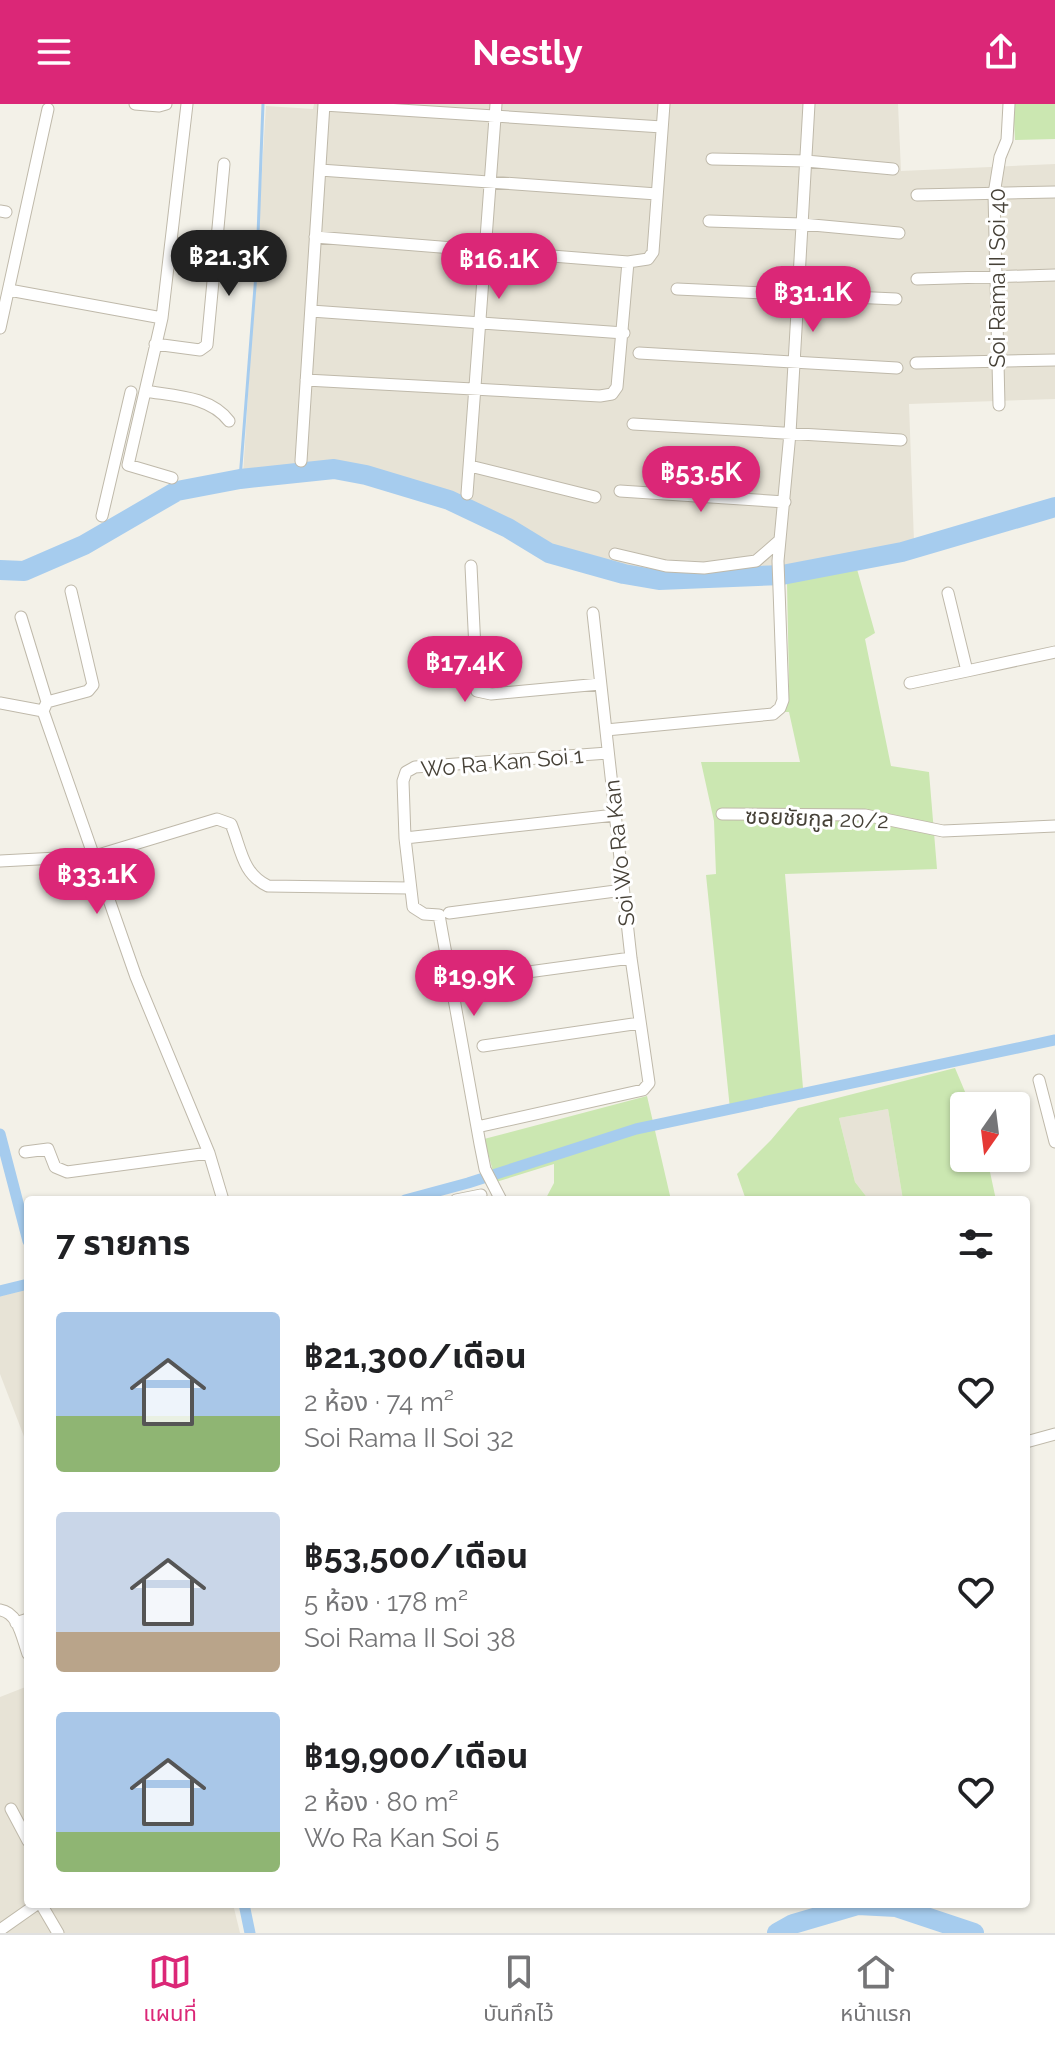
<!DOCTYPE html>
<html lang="th">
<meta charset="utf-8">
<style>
:root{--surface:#fff;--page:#f2f2f2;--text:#202124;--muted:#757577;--line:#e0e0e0;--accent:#db2777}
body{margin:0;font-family:Raleway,"Noto Sans Thai",sans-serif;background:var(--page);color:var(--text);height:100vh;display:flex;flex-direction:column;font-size:30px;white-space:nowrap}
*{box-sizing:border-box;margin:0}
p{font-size:26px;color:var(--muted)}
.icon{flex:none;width:44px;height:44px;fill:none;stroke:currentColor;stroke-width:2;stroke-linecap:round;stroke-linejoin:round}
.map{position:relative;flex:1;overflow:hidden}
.details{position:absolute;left:24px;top:1092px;width:1006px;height:712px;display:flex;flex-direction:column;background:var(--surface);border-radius:8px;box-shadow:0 2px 6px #0004}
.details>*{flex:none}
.needle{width:52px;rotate:194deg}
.controls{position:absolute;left:950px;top:988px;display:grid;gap:16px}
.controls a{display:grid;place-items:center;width:80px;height:80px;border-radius:8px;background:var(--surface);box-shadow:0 2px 6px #0004;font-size:40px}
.price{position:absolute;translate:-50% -68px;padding:0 18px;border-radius:28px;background:var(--accent);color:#fff;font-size:26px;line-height:52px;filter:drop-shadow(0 2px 4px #0008)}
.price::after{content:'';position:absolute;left:50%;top:48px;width:24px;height:18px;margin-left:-12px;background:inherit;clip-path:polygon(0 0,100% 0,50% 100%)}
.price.on{background:#222;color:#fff}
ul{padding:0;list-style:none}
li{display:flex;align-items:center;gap:24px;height:200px;padding:0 32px}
li span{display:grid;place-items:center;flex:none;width:224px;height:160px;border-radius:8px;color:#555}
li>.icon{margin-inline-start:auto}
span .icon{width:96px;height:96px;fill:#fffc;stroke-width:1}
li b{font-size:34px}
h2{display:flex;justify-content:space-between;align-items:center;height:96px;padding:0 32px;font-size:34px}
header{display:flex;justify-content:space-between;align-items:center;height:104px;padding:0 32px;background:var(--accent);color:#fff;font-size:36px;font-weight:700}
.tabs{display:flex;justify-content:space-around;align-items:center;height:112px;border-top:2px solid var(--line);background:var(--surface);font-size:22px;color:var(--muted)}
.tabs a{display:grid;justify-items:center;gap:4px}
.tabs .on{color:var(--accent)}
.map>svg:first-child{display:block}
.residential{fill:#e7e3d6}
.green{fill:#cbe7b1}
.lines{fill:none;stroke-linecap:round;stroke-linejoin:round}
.stream{stroke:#a6ccee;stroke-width:3}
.canal{stroke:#a6ccee;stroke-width:11}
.river{stroke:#a6ccee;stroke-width:20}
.street-casing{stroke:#bfb9aa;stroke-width:13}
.street{stroke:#fff;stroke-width:11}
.labels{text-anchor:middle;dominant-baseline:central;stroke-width:6;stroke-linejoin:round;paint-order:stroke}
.street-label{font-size:22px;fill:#464137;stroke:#fff}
</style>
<header><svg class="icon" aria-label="menu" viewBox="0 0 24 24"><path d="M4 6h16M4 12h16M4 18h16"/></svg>Nestly<svg class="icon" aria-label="share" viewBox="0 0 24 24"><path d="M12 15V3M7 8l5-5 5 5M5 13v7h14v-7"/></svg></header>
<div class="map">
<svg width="1055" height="1829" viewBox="0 0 1055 1829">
<rect width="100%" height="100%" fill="#f3f1e8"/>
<path class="residential" d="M314 0H898L901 67 1055 60V295L909 300 914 438 788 467 684 476 668 474 549 444 455 393 338 362 319 361 243 371 266 2 313 5Z
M888 1005 903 1096H869L855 1078 839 1014Z
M28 1185V1343L0 1270V1192Z
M28 1582V1800H233L240 1829H0V1593Z"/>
<path class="green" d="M1013 0H1055V35L1015 36Z
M855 458 875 529 865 535 891 662 929 668 937 765 785 770 803 984 730 1005 706 771 716 770 714 717 701 658H800L789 608H780L789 579 787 479Z
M955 964 971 1002H964V1054H987L996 1096H903L888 1005 839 1014 855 1078 869 1096H746L737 1070 771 1036 798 1004Z
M647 992 671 1096H545L554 1079V1060L496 1078 484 1035Z"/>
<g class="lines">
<path class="stream" d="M240 375 257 157 263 0"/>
<path class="canal" d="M0 1030 28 1137
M405 1096 468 1079 636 1025 1055 936
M0 1187 28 1180
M244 1800 250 1829"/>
<path class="river" d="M0 466 24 467 84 441 177 387 240 375 334 365 366 371 449 396 508 424 549 449 624 470 659 476 782 471 902 448 1055 403
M777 1829 793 1820 858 1801 896 1803 974 1829"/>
<defs>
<path id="street" d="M135 0 159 2 166 0
M324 1 662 23
M712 55 806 57 893 65
M320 66 657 90
M917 91 1055 88
M0 107 6 108
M709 117 802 120 899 129
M315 133 628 158 648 155 653 148 664 0
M917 175 1055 171
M677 185 896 195
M9 186 162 214
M311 207 624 229
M0 224 48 5
M155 240 200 246 207 241 224 60
M639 249 897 264
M916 259 1055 256
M306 276 600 292 612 290 617 283 628 158
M145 287C174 292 210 292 229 317
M999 301 994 90 1000 53 1007 36 1009 0
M633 320 901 336
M301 357 324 0
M470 362 595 393
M172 374 128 361 162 214 187 0
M620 387 785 398
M467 390 496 0
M102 412 131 288
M615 450 666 462 704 464 756 457 779 437
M471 462 477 587 491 590 600 580
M948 489 967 567 1055 548
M21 513 47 598 43 607 136 873 209 1049 223 1096
M910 579 967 567
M47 598 88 587 93 581 71 487
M0 599 43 607
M606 626 773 610 780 604 783 596 778 457 790 329 809 0
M722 710 865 711 943 727 1055 722
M405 734 615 711
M0 757 95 752 217 715 231 720C241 744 242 770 268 782L409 784
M449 809 623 786
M469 876 631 854
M483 942 640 919
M1039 976 1055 1038
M477 1023 643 986 649 979 631 854 593 509
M25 1048 48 1045 55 1063 67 1068 209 1049
M456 1096 481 1091
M501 1096 485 1065 480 1040 439 811 424 810 413 803 405 734 403 677 406 668 415 663 608 649
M1026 1338 1055 1330
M0 1506C19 1509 22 1534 28 1550
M16 1519 28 1515
M11 1705 28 1737
M41 1800 58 1829
M0 1826 37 1800"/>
</defs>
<use href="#street" class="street-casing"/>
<use href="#street" class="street"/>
</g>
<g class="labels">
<g class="street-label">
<text transform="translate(997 174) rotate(-90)">Soi Rama II Soi 40</text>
<text transform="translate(502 658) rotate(-5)">Wo Ra Kan Soi 1</text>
<text transform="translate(817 714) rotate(2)">ซอยชัยกูล 20/2</text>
<text transform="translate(619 749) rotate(-96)">Soi Wo Ra Kan</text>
</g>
</g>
</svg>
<div class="controls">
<a><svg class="needle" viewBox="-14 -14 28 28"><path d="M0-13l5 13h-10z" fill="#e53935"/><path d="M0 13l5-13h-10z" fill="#757577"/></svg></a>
</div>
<b class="price on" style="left:229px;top:194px">฿21.3K</b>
<b class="price" style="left:499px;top:197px">฿16.1K</b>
<b class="price" style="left:813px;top:230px">฿31.1K</b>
<b class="price" style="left:701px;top:410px">฿53.5K</b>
<b class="price" style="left:465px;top:600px">฿17.4K</b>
<b class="price" style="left:97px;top:812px">฿33.1K</b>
<b class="price" style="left:474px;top:914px">฿19.9K</b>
<section class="details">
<h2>7 รายการ<svg class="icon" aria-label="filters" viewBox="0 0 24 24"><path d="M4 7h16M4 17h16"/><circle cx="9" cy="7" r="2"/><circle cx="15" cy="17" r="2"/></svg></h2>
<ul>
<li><span style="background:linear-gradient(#a9c7e8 65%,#8fb573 0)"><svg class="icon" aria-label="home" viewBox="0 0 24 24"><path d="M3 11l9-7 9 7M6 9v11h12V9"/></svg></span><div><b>฿21,300/เดือน</b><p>2 ห้อง · 74 m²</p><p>Soi Rama II Soi 32</p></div><svg class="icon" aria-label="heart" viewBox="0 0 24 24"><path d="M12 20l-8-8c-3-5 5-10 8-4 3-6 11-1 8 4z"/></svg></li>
<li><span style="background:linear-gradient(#c9d6e8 75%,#b9a48a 0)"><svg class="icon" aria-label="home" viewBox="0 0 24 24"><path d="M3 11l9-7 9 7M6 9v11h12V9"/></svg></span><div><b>฿53,500/เดือน</b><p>5 ห้อง · 178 m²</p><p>Soi Rama II Soi 38</p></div><svg class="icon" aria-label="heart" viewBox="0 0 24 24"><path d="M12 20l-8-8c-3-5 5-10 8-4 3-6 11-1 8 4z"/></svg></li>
<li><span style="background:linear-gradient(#a9c7e8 75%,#8fb573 0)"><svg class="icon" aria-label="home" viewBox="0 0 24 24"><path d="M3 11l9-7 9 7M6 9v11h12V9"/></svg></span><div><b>฿19,900/เดือน</b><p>2 ห้อง · 80 m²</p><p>Wo Ra Kan Soi 5</p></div><svg class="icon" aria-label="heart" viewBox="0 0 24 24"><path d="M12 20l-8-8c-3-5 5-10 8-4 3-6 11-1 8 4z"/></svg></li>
</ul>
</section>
</div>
<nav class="tabs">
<a class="on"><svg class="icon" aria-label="map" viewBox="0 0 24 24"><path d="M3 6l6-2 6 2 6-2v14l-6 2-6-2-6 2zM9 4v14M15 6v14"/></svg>แผนที่</a>
<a><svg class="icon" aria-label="saved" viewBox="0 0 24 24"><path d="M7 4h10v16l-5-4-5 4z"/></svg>บันทึกไว้</a>
<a><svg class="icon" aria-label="home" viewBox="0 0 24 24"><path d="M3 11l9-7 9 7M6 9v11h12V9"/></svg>หน้าแรก</a>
</nav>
